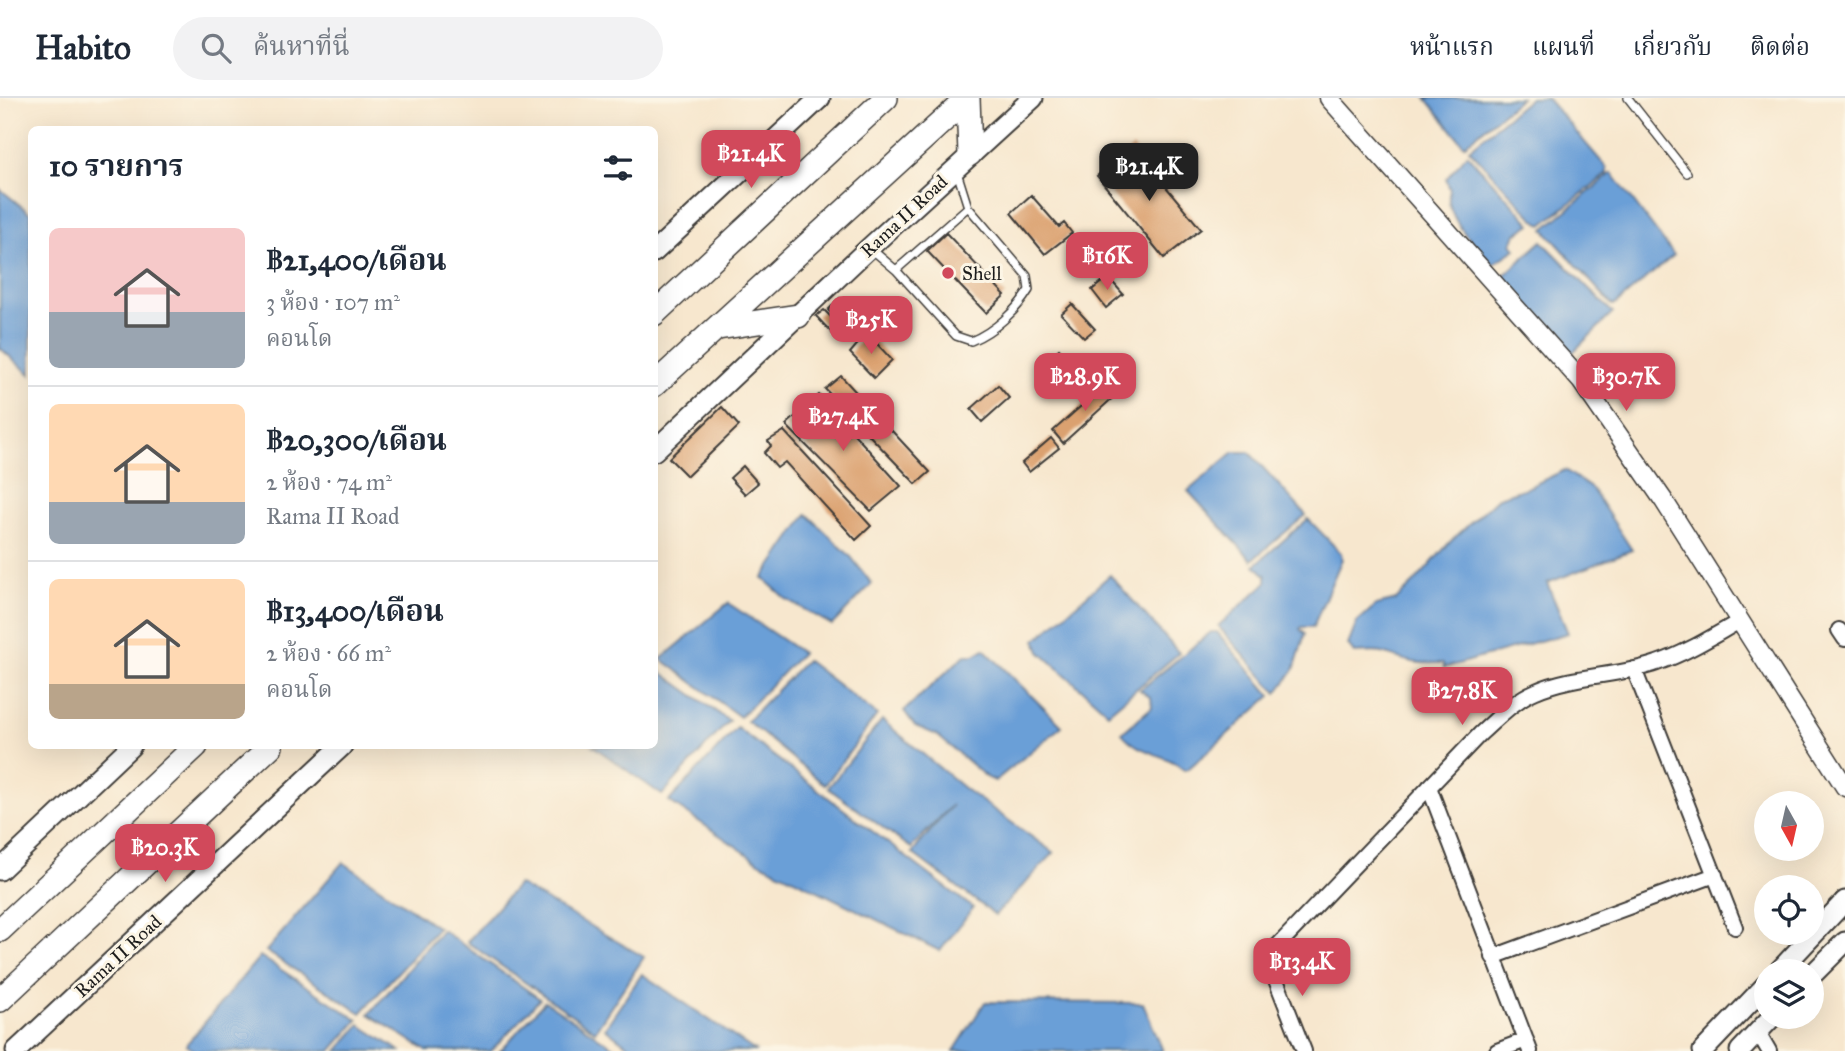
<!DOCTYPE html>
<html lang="th">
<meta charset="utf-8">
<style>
:root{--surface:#fff;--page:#f2f2f3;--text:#1f2937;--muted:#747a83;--line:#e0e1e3;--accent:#d1495b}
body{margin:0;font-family:"IM FELL Great Primer","Noto Serif Thai",serif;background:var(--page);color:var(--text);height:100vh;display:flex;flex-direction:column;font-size:26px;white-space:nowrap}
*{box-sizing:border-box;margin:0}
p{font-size:23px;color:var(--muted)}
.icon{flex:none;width:38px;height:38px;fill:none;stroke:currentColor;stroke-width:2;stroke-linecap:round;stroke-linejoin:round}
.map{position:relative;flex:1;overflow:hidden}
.panel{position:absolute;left:28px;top:28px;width:630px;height:623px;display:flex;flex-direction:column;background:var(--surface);border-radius:10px;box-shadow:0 7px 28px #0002}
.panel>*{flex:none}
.needle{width:46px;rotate:172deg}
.buttons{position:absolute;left:1754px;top:693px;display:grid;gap:14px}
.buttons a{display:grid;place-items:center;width:70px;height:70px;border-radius:50%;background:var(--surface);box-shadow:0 7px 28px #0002;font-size:35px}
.price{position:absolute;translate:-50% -60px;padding:0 16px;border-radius:14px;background:var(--accent);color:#fff;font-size:23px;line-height:46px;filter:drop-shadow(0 2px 4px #0008)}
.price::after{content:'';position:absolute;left:50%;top:42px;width:21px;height:16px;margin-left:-10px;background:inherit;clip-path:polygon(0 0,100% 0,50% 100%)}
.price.selected{background:#222;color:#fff}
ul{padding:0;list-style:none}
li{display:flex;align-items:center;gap:21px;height:175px;padding:0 21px}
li+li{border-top:2px solid var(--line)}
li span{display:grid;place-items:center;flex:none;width:196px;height:140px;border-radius:10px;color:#555}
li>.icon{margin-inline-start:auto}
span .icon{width:84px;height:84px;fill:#fffc;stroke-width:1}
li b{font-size:30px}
h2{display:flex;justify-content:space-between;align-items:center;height:84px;padding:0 21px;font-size:30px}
header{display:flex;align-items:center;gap:42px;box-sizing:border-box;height:98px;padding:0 35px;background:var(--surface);border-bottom:2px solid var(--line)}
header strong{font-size:33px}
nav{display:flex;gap:38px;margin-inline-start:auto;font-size:24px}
.search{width:490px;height:63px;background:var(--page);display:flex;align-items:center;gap:18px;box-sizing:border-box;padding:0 24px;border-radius:38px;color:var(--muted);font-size:26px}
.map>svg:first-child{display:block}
.water{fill:#6a9fd7;stroke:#435e7a;stroke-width:2}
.building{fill:#dba16f}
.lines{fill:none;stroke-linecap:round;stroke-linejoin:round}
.service-casing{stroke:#3d3a37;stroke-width:10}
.minor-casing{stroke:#3d3a37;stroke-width:18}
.tertiary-casing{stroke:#3d3a37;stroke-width:21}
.secondary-casing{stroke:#3d3a37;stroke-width:23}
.trunk-casing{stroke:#3d3a37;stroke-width:26}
.service{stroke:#fff;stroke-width:7}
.minor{stroke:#fff;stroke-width:14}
.tertiary{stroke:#fff;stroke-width:18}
.secondary{stroke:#fff;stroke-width:19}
.trunk{stroke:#fff;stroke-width:23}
.poi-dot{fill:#d1495b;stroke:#fcf5e5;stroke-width:2.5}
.labels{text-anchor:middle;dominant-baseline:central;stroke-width:6;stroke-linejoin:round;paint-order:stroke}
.street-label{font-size:19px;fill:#1c1c1c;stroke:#fcf5e5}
.poi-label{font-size:19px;fill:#1c1c1c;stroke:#fcf5e5;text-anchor:start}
</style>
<header>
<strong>Habito</strong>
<div class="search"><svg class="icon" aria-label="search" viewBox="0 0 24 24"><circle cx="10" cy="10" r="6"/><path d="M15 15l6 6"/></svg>ค้นหาที่นี่</div>
<nav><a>หน้าแรก</a><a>แผนที่</a><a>เกี่ยวกับ</a><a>ติดต่อ</a></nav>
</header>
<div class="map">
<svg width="1845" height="953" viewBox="0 0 1845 953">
<rect width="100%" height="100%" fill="#fcf5e5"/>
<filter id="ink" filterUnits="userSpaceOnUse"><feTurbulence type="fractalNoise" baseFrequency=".0143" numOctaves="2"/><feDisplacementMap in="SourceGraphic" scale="14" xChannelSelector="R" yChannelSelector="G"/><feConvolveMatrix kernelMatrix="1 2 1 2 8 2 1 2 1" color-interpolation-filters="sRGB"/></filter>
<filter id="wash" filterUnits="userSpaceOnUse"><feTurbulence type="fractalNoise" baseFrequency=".00686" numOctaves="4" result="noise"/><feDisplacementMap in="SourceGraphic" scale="28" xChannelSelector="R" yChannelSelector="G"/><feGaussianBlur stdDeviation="1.57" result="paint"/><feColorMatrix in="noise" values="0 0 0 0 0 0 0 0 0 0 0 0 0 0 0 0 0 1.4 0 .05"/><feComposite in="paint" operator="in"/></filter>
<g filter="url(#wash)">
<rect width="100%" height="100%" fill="#f7e7ce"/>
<path class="water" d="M1426 0H1521L1464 47Z
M1530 0H1547L1607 70V76L1542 127 1534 121 1469 51Z
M1467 56 1531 126 1516 136 1512 145 1516 151 1493 166C1477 151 1442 116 1450 92L1446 81Z
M1612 75 1674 157 1615 207H1612L1544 131Z
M0 91 31 116V277L0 250Z
M1542 143 1613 215 1572 255 1501 180Z
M1234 354H1249L1306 417 1252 462 1188 393Z
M1565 372 1592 391 1632 452 1547 485 1568 535 1444 570 1443 565C1413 567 1409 563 1382 555 1374 553 1363 555 1354 555L1348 547 1357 524 1376 507 1396 502 1415 484 1450 444 1499 399 1529 389Z
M807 416 851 459 872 486 832 527 786 501 763 480Z
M1308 421 1341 455 1342 461 1313 529H1302L1300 531 1305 536 1294 572 1277 595 1218 528 1266 485V478L1255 467Z
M1110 477 1179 555 1108 615 1040 554 1036 542Z
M728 505 802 555 740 619 661 561Z
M1211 534H1217L1271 598 1188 671 1184 672C1165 654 1139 657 1122 635L1152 609 1151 600 1140 592Z
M984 551 1062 628 995 683 986 679 937 637 915 628 904 613 965 557H974Z
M806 562 877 617 825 687 747 623Z
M657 571 729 623 662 697 593 648H654V575Z
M882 622 965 691 1054 755 995 817 912 755 952 707 911 750 828 690Z
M737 630 973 810 940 853 759 764 669 703Z
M343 764 438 830 361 915 266 853Z
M518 786 644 859 595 933 467 844Z
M442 832 540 901 491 953H427L369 916Z
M260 858 358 922 331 953H195L186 947Z
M642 876 755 953H635L605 930Z
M545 903 619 953H500Z
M985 904 1143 905 1163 953H954Z
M360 927 400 953H337Z"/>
<g id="blocks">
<path class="building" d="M1133 49 1201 131 1164 160 1097 78Z
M1031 97 1059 129 1064 125 1072 135 1045 156 1011 115Z
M946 135 1005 197 986 215 927 153Z
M1108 179 1123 196 1106 210 1092 192Z
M840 200 850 211 839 223 828 212Z
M1072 206 1095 231 1084 240 1061 216Z
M824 212 840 228 832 235 816 218Z
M867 235 892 262 874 280 850 255Z
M1059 251 1070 263 1049 282 1039 270Z
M841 278 930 374 916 386 825 291Z
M1107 285 1117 296 1063 345 1053 333Z
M998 287 1009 300 982 324 971 311Z
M819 297 901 388 871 413 786 327Z
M722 309 739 328 687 378 669 360Z
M784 333 871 428 856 442 785 364 777 370 764 355 771 348 768 343Z
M1051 340 1059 350 1029 374 1022 365Z
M743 368 758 385 745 396 730 380Z"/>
</g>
</g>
<g filter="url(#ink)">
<use href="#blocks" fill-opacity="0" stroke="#3d3a37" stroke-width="2"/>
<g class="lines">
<defs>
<path id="service" d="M1628 0 1687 75
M870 150 896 172 956 238 971 243C995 233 1016 213 1029 192L1027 178 968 109 957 74
M896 172 968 109"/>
<path id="minor" d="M1839 532 1845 541
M1634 571 1735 829
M1429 689 1530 953
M1493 859 1715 777
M1758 934 1769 953
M1304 953 1267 859 1480 636C1497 621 1514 602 1536 593 1575 576 1618 579 1657 565 1687 555 1713 538 1740 523
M1497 953 1526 942"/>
<path id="tertiary" d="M1329 0 1581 283 1664 403 1845 689"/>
<path id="secondary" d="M654 154 820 0
M654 353 869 150 1033 0
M0 772 131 648
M1779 873 1845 803
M1811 878 1845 844
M16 953 342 648
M1703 953 1766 887
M1740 953 1772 919"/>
<path id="trunk" d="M968 0 970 56
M654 216 886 0
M718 230 798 218
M654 287 968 0
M0 832 196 648
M0 902 271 648"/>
</defs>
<use href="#service" class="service-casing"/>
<use href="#minor" class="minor-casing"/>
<use href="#tertiary" class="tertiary-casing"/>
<use href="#secondary" class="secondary-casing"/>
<use href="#trunk" class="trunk-casing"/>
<use href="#service" class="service"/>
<use href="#minor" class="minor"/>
<use href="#tertiary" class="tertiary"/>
<use href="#secondary" class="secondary"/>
<use href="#trunk" class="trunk"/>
</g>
</g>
<circle class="poi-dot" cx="948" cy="175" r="7"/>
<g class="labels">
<g class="street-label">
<text transform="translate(904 118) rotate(-43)">Rama II Road</text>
<text transform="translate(118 858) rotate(-43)">Rama II Road</text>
</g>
<g class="poi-label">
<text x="962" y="175">Shell</text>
</g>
</g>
</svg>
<div class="buttons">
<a><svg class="needle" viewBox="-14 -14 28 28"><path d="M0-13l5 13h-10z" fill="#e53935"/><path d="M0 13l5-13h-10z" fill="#747a83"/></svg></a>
<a><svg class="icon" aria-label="locate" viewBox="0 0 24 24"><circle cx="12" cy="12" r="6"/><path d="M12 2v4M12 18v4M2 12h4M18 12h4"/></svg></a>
<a><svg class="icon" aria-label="layers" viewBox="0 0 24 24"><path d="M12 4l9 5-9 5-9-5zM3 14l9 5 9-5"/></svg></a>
</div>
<b class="price" style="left:751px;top:92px">฿21.4K</b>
<b class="price selected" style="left:1149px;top:105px">฿21.4K</b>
<b class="price" style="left:1107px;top:194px">฿16K</b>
<b class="price" style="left:871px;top:258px">฿25K</b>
<b class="price" style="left:1085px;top:315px">฿28.9K</b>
<b class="price" style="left:1626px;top:315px">฿30.7K</b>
<b class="price" style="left:843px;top:355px">฿27.4K</b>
<b class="price" style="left:1462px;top:629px">฿27.8K</b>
<b class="price" style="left:165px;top:786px">฿20.3K</b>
<b class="price" style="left:1302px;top:900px">฿13.4K</b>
<section class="panel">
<h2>10 รายการ<svg class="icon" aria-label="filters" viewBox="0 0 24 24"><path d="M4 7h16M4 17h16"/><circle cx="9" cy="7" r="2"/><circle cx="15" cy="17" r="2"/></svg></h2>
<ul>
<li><span style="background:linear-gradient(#f6c9c9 60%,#9aa5b1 0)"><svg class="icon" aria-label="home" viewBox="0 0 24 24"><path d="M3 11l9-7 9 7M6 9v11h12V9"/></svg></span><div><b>฿21,400/เดือน</b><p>3 ห้อง · 107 m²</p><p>คอนโด</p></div></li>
<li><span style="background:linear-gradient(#ffd9b3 70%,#9aa5b1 0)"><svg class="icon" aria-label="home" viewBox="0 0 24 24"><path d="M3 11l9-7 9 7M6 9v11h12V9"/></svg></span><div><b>฿20,300/เดือน</b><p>2 ห้อง · 74 m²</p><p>Rama II Road</p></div></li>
<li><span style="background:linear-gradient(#ffd9b3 75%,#b9a48a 0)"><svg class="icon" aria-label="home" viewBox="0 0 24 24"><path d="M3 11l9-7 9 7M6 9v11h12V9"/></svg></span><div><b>฿13,400/เดือน</b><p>2 ห้อง · 66 m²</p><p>คอนโด</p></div></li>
</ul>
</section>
</div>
